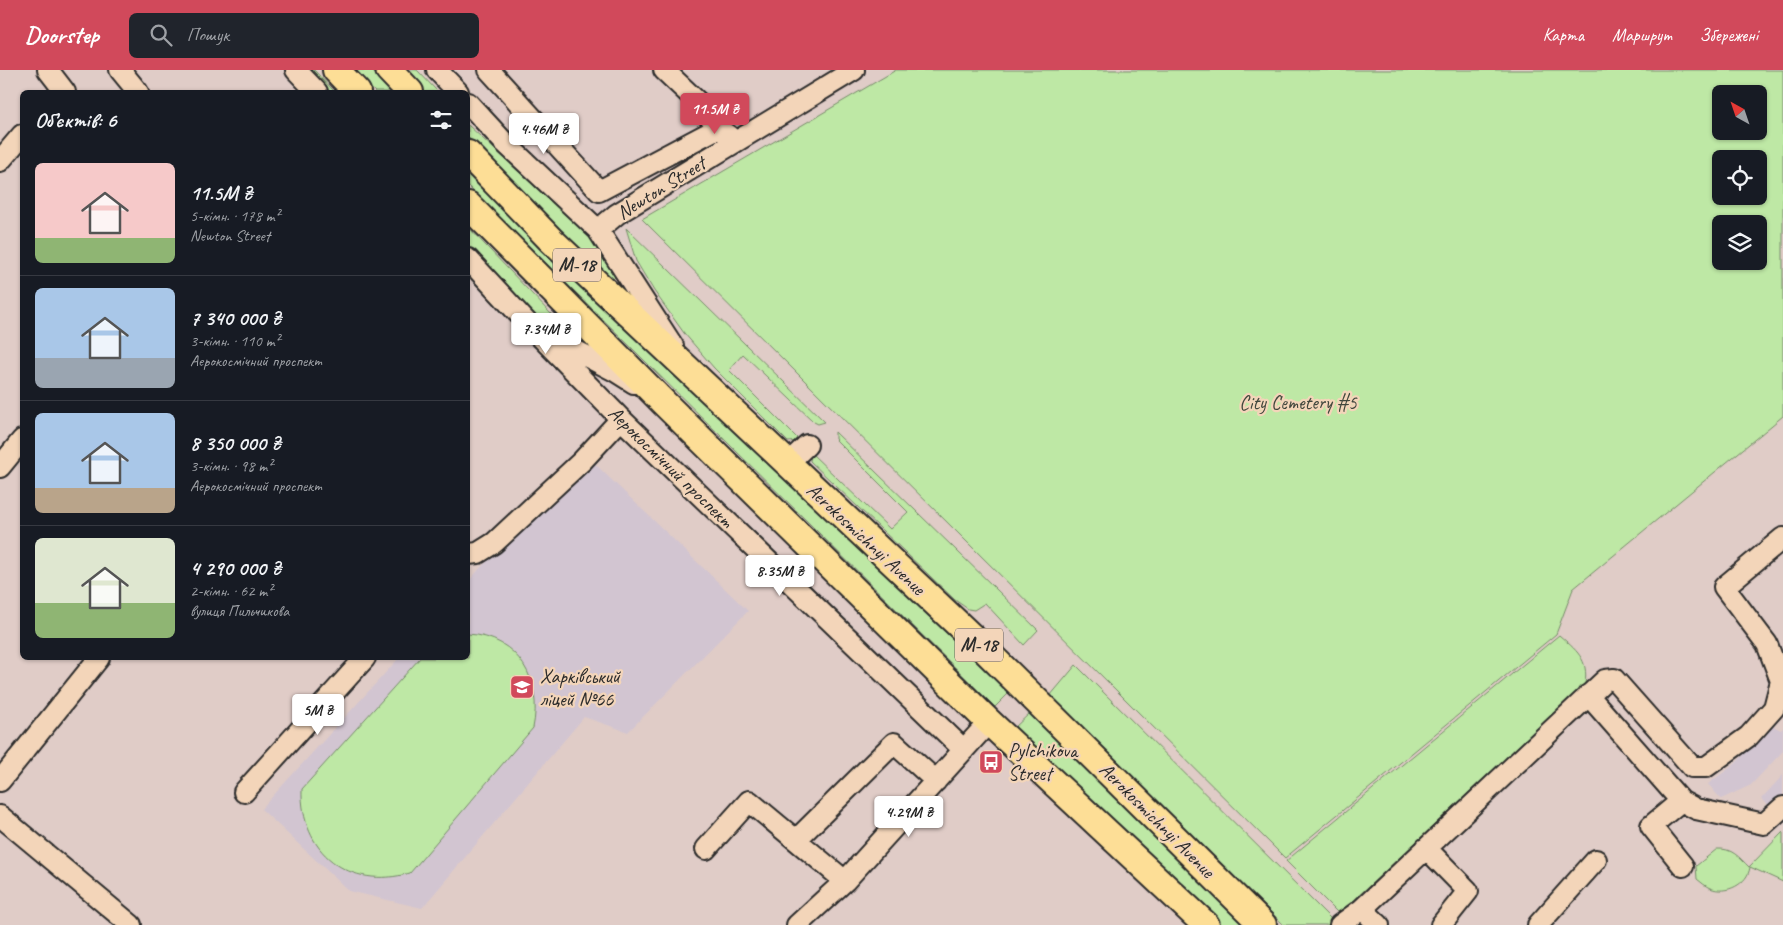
<!DOCTYPE html>
<html lang="uk">
<meta charset="utf-8">
<style>
:root{--surface:#171b24;--page:#20242c;--text:#f1f3f6;--muted:#9ea1a6;--line:#363941;--accent:#d1495b}
body{margin:0;font-family:Caveat,sans-serif;background:var(--page);color:var(--text);height:100vh;display:flex;flex-direction:column;font-size:19px;white-space:nowrap}
*{box-sizing:border-box;margin:0}
p{font-size:16px;color:var(--muted)}
.icon{flex:none;width:28px;height:28px;fill:none;stroke:currentColor;stroke-width:2;stroke-linecap:round;stroke-linejoin:round}
.map{position:relative;flex:1;overflow:hidden}
.panel{position:absolute;left:20px;top:20px;width:450px;height:570px;display:flex;flex-direction:column;background:var(--surface);border-radius:8px;box-shadow:0 1px 4px #0004}
.panel>*{flex:none}
.needle{width:32px;rotate:320deg}
.tools{position:absolute;left:1712px;top:15px;display:grid;gap:10px}
.tools a{display:grid;place-items:center;width:55px;height:55px;border-radius:8px;background:var(--surface);box-shadow:0 1px 4px #0004;font-size:25px}
.price{position:absolute;translate:-50% -42px;padding:0 11px;border-radius:5px;background:#fff;color:#222;font-size:16px;line-height:32px;filter:drop-shadow(0 1px 2px #0008)}
.price::after{content:'';position:absolute;left:50%;top:30px;width:15px;height:11px;margin-left:-8px;background:inherit;clip-path:polygon(0 0,100% 0,50% 100%)}
.price.current{background:var(--accent);color:#fff}
ul{padding:0;list-style:none}
li{display:flex;align-items:center;gap:15px;height:125px;padding:0 15px}
li+li{border-top:1px solid var(--line)}
li span{display:grid;place-items:center;flex:none;width:140px;height:100px;border-radius:8px;color:#555}
li>.icon{margin-inline-start:auto}
span .icon{width:60px;height:60px;fill:#fffc;stroke-width:1}
li b{font-size:21px}
h2{display:flex;justify-content:space-between;align-items:center;height:60px;padding:0 15px;font-size:21px}
header{display:flex;align-items:center;gap:30px;box-sizing:border-box;height:70px;padding:0 25px;background:var(--accent);color:#fff}
header strong{font-size:24px}
nav{display:flex;gap:28px;margin-inline-start:auto;font-size:18px}
.search{width:350px;height:45px;background:var(--page);display:flex;align-items:center;gap:12px;box-sizing:border-box;padding:0 18px;border-radius:8px;color:var(--muted);font-size:19px}
.map>svg:first-child{display:block}
.built{fill:#d2c5d1}
.green{fill:#bee8a5;stroke:#748a68;fill-rule:evenodd}
.lines{fill:none;stroke-linecap:round;stroke-linejoin:round}
.minor-casing{stroke:#2b2b2b;stroke-width:24}
.major-casing{stroke:#2b2b2b;stroke-width:30}
.minor{stroke:#f3d5b9;stroke-width:20}
.major{stroke:#fdde96;stroke-width:26}
.labels{text-anchor:middle;dominant-baseline:central;stroke-width:4.5;stroke-linejoin:round;paint-order:stroke}
.shield{fill:#f3d5b9;stroke:#675e56;stroke-width:1}
.shield-label{font-size:19px;font-weight:bold;fill:#2b2b2b}
.street-label{font-size:20px;fill:#2b2b2b;stroke:#f3d5b9}
.park-label{font-size:20px;fill:#41473d;stroke:#f3d5b9}
.poi-label{font-size:20px;fill:#2b2b2b;stroke:#f3d5b9;text-anchor:start}
</style>
<header>
<strong>Doorstep</strong>
<div class="search"><svg class="icon" aria-label="search" viewBox="0 0 24 24"><circle cx="10" cy="10" r="6"/><path d="M15 15l6 6"/></svg>Пошук</div>
<nav><a>Карта</a><a>Маршрут</a><a>Збережені</a></nav>
</header>
<div class="map">
<svg width="1783" height="855" viewBox="0 0 1783 855">
<rect width="100%" height="100%" fill="#e0ccc7"/>
<filter id="ink" filterUnits="userSpaceOnUse"><feTurbulence type="fractalNoise" baseFrequency=".02" numOctaves="2"/><feDisplacementMap in="SourceGraphic" scale="10" xChannelSelector="R" yChannelSelector="G"/><feConvolveMatrix kernelMatrix="1 2 1 2 8 2 1 2 1" color-interpolation-filters="sRGB"/></filter>
<g filter="url(#ink)">
<path class="built" d="M594 393 748 541 628 662 584 647 422 838 349 821 261 739 399 588H468V512L483 495Z
M1771 655 1781 660 1783 658V681L1751 715 1721 729 1708 714 1735 694Z
M1783 705V727L1773 738 1761 729Z"/>
<path class="green" d="M304 0H314L335 22H324Z
M353 0H372L393 22H375Z
M405 0H417L438 22H425Z
M896 0H1783V346L1573 519 1556 564 1285 788 642 149ZM1721 24H1759V61H1721ZM1721 89H1759V126H1721ZM1721 154H1759V191H1721Z
M468 55 607 183 617 205 610 212 468 67Z
M468 101 531 167 1009 623 995 637 468 116Z
M468 157 572 266C536 261 492 205 468 178Z
M626 158 825 352 818 354 814 352 743 284 729 300 800 371 788 372 714 298 684 263 654 221 636 191Z
M835 362 1038 560 1024 575 985 533 974 540 968 539 955 530 810 391 811 383 890 459 908 442 835 369Z
M468 564C519 567 543 611 533 658L410 803C349 821 300 782 302 719L420 588H468Z
M1559 565C1576 580 1589 589 1585 614L1339 844 1286 791Z
M1076 595 1333 851 1328 855H1284L1050 626Z
M1030 643 1246 855H1216L1014 658Z
M1783 762V812L1750 797C1748 814 1726 825 1710 818 1705 816 1701 812 1697 809L1696 796 1717 779C1732 778 1739 787 1749 797Z"/>
<g class="lines">
<defs>
<path id="minor" d="M48 0 65 22
M120 0 138 22
M296 0 317 22
M437 0 458 22
M489 0 599 121 718 58
M664 0 702 36 718 58 729 66
M468 33 503 71 598 160 673 276
M0 91 22 65
M598 160 617 144 854 0
M468 189 532 258 615 301 634 313
M532 258 621 349 964 680
M787 394 807 375
M0 397 22 370
M468 484 478 483 494 473 582 391 621 349
M1588 625 1681 731 1651 756 1683 796
M0 711 99 588
M244 722 365 588
M1681 731 1696 739 1764 754 1783 737
M0 746 131 855
M796 770 894 673 936 711
M1426 778 1468 821 1441 855
M706 779 749 731 845 811
M1362 839 1379 855
M797 855 845 811 989 652
M1340 855 1362 839 1605 610 1614 609 1692 697H1706L1749 666 1774 638 1781 611 1767 574 1724 517 1783 468
M1538 855 1596 790"/>
<path id="major" d="M336 0 357 22
M389 0 410 22
M468 84 551 170 977 572 1263 855
M468 135 664 333 989 652 1206 855"/>
</defs>
<use href="#minor" class="minor-casing"/>
<use href="#major" class="major-casing"/>
<use href="#minor" class="minor"/>
<use href="#major" class="major"/>
</g>
</g>
<defs>
<symbol id="school-square" viewBox="-11 -11 22 22"><rect x="-9" y="-9" width="18" height="18" rx="4" fill="#d1495b" stroke="#f3d5b9"/><path d="M0-5L7-2L0 1L-7-2ZM-4 1L0 2.5L4 1V4Q0 6-4 4Z" fill="#fff"/></symbol>
<symbol id="bus-square" viewBox="-11 -11 22 22"><rect x="-9" y="-9" width="18" height="18" rx="4" fill="#d1495b" stroke="#f3d5b9"/><path d="M-5-6H5V4H4V6H2V4H-2V6H-4V4H-5ZM-3.5-4V0h7V-4ZM-3.5 1.2v1.5H-2V1.2ZM2 1.2v1.5H3.5V1.2Z" fill="#fff"/></symbol>
</defs>
<g fill-rule="evenodd">
<use href="#school-square" x="508" y="603" width="28" height="28"/>
<use href="#bus-square" x="977" y="678" width="28" height="28"/>
</g>
<g class="labels">
<g class="shield">
<rect x="553" y="178.5" width="48" height="33" rx="4"/>
<rect x="955" y="558.5" width="48" height="33" rx="4"/>
</g>
<g class="shield-label">
<text x="577" y="195">М-18</text>
<text x="979" y="575">М-18</text>
</g>
<g class="street-label">
<text transform="translate(661 118) rotate(-32)">Newton Street</text>
<text transform="translate(671 397) rotate(44)">Аерокосмічний проспект</text>
<text transform="translate(866 469) rotate(43)">Aerokosmichnyi Avenue</text>
<text transform="translate(1157 750) rotate(45)">Aerokosmichnyi Avenue</text>
</g>
<g class="park-label">
<text x="1298" y="332">City Cemetery #5</text>
</g>
<g class="poi-label">
<text x="540" y="606">Харківський<tspan x="540" dy="23">ліцей №66</tspan></text>
<text x="1008" y="680">Pylchikova<tspan x="1008" dy="23">Street</tspan></text>
</g>
</g>
</svg>
<div class="tools">
<a><svg class="needle" viewBox="-14 -14 28 28"><path d="M0-13l5 13h-10z" fill="#e53935"/><path d="M0 13l5-13h-10z" fill="#9ea1a6"/></svg></a>
<a><svg class="icon" aria-label="locate" viewBox="0 0 24 24"><circle cx="12" cy="12" r="6"/><path d="M12 2v4M12 18v4M2 12h4M18 12h4"/></svg></a>
<a><svg class="icon" aria-label="layers" viewBox="0 0 24 24"><path d="M12 4l9 5-9 5-9-5zM3 14l9 5 9-5"/></svg></a>
</div>
<b class="price current" style="left:715px;top:65px">11.5M ₴</b>
<b class="price" style="left:544px;top:85px">4.46M ₴</b>
<b class="price" style="left:546px;top:285px">7.34M ₴</b>
<b class="price" style="left:780px;top:527px">8.35M ₴</b>
<b class="price" style="left:318px;top:666px">5M ₴</b>
<b class="price" style="left:909px;top:768px">4.29M ₴</b>
<section class="panel">
<h2>Об’єктів: 6<svg class="icon" aria-label="filters" viewBox="0 0 24 24"><path d="M4 7h16M4 17h16"/><circle cx="9" cy="7" r="2"/><circle cx="15" cy="17" r="2"/></svg></h2>
<ul>
<li><span style="background:linear-gradient(#f6c9c9 75%,#8fb573 0)"><svg class="icon" aria-label="home" viewBox="0 0 24 24"><path d="M3 11l9-7 9 7M6 9v11h12V9"/></svg></span><div><b>11.5M ₴</b><p>5-кімн. · 178 m²</p><p>Newton Street</p></div></li>
<li><span style="background:linear-gradient(#a9c7e8 70%,#9aa5b1 0)"><svg class="icon" aria-label="home" viewBox="0 0 24 24"><path d="M3 11l9-7 9 7M6 9v11h12V9"/></svg></span><div><b>7 340 000 ₴</b><p>3-кімн. · 110 m²</p><p>Аерокосмічний проспект</p></div></li>
<li><span style="background:linear-gradient(#a9c7e8 75%,#b9a48a 0)"><svg class="icon" aria-label="home" viewBox="0 0 24 24"><path d="M3 11l9-7 9 7M6 9v11h12V9"/></svg></span><div><b>8 350 000 ₴</b><p>3-кімн. · 98 m²</p><p>Аерокосмічний проспект</p></div></li>
<li><span style="background:linear-gradient(#dfe7d0 65%,#8fb573 0)"><svg class="icon" aria-label="home" viewBox="0 0 24 24"><path d="M3 11l9-7 9 7M6 9v11h12V9"/></svg></span><div><b>4 290 000 ₴</b><p>2-кімн. · 62 m²</p><p>вулиця Пильчикова</p></div></li>
</ul>
</section>
</div>
